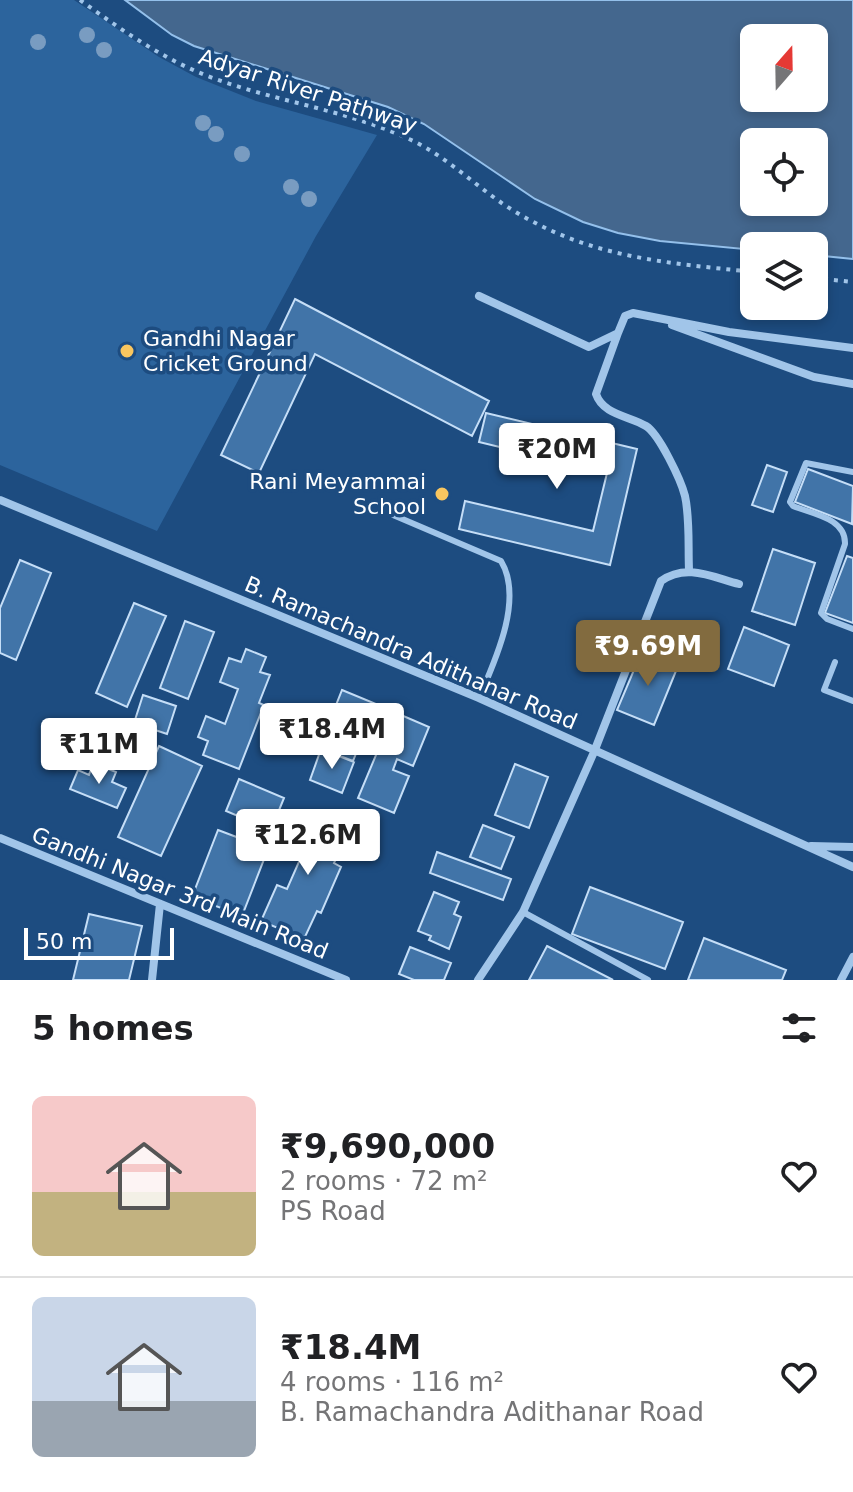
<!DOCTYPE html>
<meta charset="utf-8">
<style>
:root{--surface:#fff;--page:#f2f2f2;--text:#202124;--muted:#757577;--line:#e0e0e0;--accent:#826b3f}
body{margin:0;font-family:"DejaVu Sans",sans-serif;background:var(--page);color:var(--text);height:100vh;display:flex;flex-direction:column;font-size:30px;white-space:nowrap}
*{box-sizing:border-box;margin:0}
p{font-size:26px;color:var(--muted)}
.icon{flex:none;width:44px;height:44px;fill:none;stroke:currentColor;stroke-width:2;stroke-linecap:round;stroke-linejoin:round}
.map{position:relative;height:980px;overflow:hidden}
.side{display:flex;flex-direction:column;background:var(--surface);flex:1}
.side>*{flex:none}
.needle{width:52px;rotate:20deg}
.tools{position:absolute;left:740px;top:24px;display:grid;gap:16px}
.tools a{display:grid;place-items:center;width:88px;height:88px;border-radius:12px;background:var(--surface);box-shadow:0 4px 12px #0003;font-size:40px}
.scale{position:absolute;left:24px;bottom:20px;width:150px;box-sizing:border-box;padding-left:8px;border:4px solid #fff;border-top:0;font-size:22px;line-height:28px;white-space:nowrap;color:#fff;-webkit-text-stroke:6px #1d4c80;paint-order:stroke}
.price{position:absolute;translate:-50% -68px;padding:0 18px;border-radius:8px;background:#fff;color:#222;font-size:26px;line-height:52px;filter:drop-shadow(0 2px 4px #0008)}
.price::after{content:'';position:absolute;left:50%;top:48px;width:24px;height:18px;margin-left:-12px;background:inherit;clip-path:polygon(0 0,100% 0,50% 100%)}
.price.active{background:var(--accent);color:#fff}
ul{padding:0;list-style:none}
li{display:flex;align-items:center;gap:24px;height:200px;padding:0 32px}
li+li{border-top:2px solid var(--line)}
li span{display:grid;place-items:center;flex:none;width:224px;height:160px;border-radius:12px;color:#555}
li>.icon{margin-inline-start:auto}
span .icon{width:96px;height:96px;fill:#fffc;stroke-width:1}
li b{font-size:34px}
h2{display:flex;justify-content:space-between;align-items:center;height:96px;padding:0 32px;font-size:34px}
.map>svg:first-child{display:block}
.green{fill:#2c649d}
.water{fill:#44678e;stroke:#94c0eb;stroke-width:2;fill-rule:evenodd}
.building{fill:#4174a8;stroke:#c5def7;stroke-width:2}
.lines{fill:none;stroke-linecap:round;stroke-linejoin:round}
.path{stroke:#a1c5e9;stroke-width:4;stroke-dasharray:4 6;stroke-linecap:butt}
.lane{stroke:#a1c5e9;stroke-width:6}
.street{stroke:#a1c5e9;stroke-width:8}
.tree{fill:#799cc1}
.poi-dot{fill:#f9c65f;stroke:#1d4c80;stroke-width:3}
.labels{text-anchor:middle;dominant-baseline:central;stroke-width:7;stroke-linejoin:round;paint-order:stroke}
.street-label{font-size:22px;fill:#fff;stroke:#1d4c80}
.poi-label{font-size:22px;fill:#fff;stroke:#1d4c80;text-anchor:start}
</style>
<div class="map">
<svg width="853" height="980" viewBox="0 0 853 980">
<rect width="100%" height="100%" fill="#1d4c80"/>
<path class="green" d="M0 0H74L159 57 196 77 256 101 377 135 316 236 157 531 0 465Z"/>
<path class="water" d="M125 0H853V259L814 255V246H754V250L660 241 618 233 583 222 535 199 424 124 388 107 194 46 172 35ZM754 38H814V98H754ZM754 142H814V202H754Z"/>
<path class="building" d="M295 299 489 401 472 436 315 354 259 473 221 455Z
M486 413 637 449 610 565 459 529 465 501 593 531 607 473 479 442Z
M767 465 787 472 773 512 752 505Z
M808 469 853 486 852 524 795 502Z
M773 549 815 563 795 625 752 611Z
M847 556 853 558V623L825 613Z
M20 560 51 573 16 660 0 653V608Z
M134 603 166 616 127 707 96 693Z
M185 621 214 632 188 699 160 688Z
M744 627 789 645 774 686 728 669Z
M246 649 266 657 260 672 270 675 259 703 264 705 239 769 203 755 208 741 198 737 206 716 225 724 238 689 220 682 229 658 241 662Z
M642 651 678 666 654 725 617 710Z
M342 690 376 704 353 761 319 748Z
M143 695 176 706 167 734 134 723Z
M394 712 429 727 413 766 397 759 393 770 409 776 394 813 358 798Z
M159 746 202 766 161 856 118 837Z
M321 749 354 762 342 793 310 780Z
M93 763 116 772 112 782 126 788 117 808 70 789 78 770 89 775Z
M515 764 548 777 529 828 495 815Z
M239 779 284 798 271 830 226 811Z
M308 812 349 830 334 863 341 867 321 913 317 911 304 939 261 921 277 885 287 889 302 855 292 850Z
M483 825 514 837 501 869 470 857Z
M218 830 268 849 242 916 192 897Z
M437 852 511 879 503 900 430 873Z
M590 887 683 922 665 969 572 934Z
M434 892 459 902 454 914 461 917 449 949 429 940 431 936 418 931Z
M89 914 142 926 129 980H73Z
M704 938 786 970 782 980H688Z
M547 946 613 980H529Z
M410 947 451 963 444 980H414L399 974Z"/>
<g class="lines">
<path class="path" d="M80 0C120 29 160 57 205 75 271 101 344 109 409 139 447 156 478 189 514 211 591 258 667 263 754 272
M814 278 853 282"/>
<path class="lane" d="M853 472 806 463 790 502 793 506C812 514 846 518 845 544L821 613 827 619 853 629
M393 515 501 561C524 599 495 661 479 698
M835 662 824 690 853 701
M523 912 648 980"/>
<path class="street" d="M479 296 589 347 618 333 625 316 633 313 729 332 853 348
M672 325 814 377 853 384
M618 333 596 394C603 415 630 416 646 426 659 434 681 480 685 496 690 519 688 546 689 570
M0 500 479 698 853 867
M0 838 346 980
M811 846 853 847
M152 980 160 904
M478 980 523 912 594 752 661 581C686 563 712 577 739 584
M841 980 853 957"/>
</g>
<g class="tree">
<circle cx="87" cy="35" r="8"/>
<circle cx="38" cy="42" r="8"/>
<circle cx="104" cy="50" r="8"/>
<circle cx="203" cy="123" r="8"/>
<circle cx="216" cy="134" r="8"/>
<circle cx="242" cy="154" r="8"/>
<circle cx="291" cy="187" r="8"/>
<circle cx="309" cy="199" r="8"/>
</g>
<g class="poi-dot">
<circle cx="127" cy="351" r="8"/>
<circle cx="442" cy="494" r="8"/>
</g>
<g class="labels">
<g class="street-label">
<text transform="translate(308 91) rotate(18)">Adyar River Pathway</text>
<text transform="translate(411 653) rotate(23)">B. Ramachandra Adithanar Road</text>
<text transform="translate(180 893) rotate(22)">Gandhi Nagar 3rd Main Road</text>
</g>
<g class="poi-label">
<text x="143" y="338">Gandhi Nagar<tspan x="143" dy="25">Cricket Ground</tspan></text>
<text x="426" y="481" text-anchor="end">Rani Meyammai<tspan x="426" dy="25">School</tspan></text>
</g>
</g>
</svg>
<div class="tools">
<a><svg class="needle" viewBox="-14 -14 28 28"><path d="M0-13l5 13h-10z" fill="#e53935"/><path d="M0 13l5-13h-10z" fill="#757577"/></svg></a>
<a><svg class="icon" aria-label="locate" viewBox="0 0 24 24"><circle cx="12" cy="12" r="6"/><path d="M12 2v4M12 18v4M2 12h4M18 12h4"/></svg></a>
<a><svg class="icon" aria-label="layers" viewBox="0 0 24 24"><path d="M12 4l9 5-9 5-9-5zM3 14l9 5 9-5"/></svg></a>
</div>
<div class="scale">50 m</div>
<b class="price" style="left:557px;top:491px">₹20M</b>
<b class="price active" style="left:648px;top:688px">₹9.69M</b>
<b class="price" style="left:332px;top:771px">₹18.4M</b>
<b class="price" style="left:99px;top:786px">₹11M</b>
<b class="price" style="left:308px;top:877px">₹12.6M</b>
</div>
<section class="side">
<h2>5 homes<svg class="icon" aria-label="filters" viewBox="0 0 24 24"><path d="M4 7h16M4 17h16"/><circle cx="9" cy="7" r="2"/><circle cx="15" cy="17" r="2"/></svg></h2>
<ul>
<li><span style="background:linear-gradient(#f6c9c9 60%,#c2b280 0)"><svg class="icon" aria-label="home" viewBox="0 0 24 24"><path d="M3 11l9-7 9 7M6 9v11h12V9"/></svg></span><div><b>₹9,690,000</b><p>2 rooms · 72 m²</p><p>PS Road</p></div><svg class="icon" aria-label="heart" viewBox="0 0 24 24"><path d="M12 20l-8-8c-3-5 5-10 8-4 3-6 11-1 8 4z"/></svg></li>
<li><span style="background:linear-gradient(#c9d6e8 65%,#9aa5b1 0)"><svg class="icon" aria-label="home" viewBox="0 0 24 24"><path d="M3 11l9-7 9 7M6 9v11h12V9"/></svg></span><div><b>₹18.4M</b><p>4 rooms · 116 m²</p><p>B. Ramachandra Adithanar Road</p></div><svg class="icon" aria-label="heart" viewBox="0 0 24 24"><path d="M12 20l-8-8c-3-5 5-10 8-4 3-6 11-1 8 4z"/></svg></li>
</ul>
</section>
